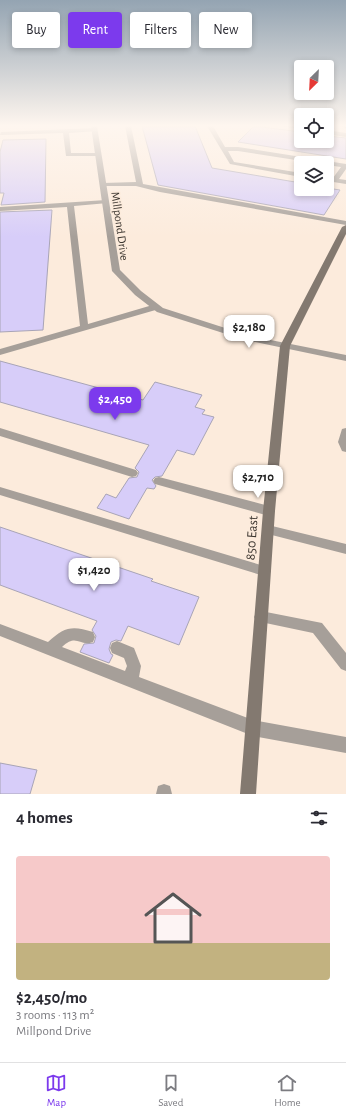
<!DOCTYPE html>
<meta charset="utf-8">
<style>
:root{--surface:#fff;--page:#f7f7f7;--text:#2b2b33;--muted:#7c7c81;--line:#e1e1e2;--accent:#7c3aed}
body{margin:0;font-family:"Alegreya Sans",sans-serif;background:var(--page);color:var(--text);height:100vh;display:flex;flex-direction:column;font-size:15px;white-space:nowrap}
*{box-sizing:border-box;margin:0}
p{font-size:13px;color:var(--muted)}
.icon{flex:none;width:22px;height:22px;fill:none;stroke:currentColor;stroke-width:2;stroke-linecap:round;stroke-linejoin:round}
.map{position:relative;height:794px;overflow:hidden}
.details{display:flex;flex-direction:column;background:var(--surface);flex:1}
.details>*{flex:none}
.guide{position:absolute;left:12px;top:12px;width:322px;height:36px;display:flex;gap:8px}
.needle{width:26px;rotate:204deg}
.fabs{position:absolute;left:294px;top:60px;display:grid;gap:8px}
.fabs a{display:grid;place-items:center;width:40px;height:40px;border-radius:4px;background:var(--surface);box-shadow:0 2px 6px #0003;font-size:20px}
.price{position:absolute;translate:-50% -34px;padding:0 9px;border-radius:8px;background:#fff;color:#222;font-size:13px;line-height:26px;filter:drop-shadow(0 1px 2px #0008)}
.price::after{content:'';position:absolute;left:50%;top:24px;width:12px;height:9px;margin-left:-6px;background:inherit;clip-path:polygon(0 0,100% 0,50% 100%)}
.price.on{background:var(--accent);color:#fff}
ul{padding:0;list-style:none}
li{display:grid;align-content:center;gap:8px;height:212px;padding:0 16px}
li+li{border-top:1px solid var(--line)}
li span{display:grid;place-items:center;height:124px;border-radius:4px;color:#555}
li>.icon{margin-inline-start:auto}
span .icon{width:72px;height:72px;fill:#fffc;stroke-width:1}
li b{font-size:17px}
h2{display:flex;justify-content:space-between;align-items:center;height:48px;padding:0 16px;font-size:17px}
.pill{padding:0 14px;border-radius:4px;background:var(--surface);box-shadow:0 2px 6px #0003;font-size:14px;line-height:36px}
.pill.on{background:var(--accent);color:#fff}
.dock{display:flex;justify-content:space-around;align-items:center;height:56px;border-top:1px solid var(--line);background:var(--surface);font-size:11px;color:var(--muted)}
.dock a{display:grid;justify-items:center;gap:2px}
.dock .on{color:var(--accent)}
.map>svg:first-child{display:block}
.building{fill:#d7cdf9;stroke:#a8a4b6}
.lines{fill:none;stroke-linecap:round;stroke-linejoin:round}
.lane{fill:#a69f99;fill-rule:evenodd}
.street{fill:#a69f99;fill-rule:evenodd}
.secondary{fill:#837970;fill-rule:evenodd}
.labels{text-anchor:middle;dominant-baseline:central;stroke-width:3;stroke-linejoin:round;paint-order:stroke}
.far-street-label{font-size:12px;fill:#3c3630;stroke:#fcebdc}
.street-label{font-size:14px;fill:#3c3630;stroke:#fcebdc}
</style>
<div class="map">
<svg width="346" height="794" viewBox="0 0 346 794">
<rect width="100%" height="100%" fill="#fcebdc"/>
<path class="building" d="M142 126H195L212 168 301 183V189H327V188L340 190 324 215 158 185Z
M254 126 301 132V141H327V136L346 138V159L238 142Z
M46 139 45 202 1 205 4 193H0V152L3 140Z
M52 210 43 330 0 332V212Z
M0 361 143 400 155 382 202 395 195 407 205 410 202 414 214 417 194 455 177 450 162 476 155 477 152 480 156 486 154 489 147 488 129 519 97 508 106 494 116 498 129 478 137 477 139 472 135 468 149 445 0 402Z
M0 527 153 579 151 581 199 597 179 645 128 626 121 641 116 640 111 642 109 649 111 654 113 655 109 663 80 652 84 644 94 643 96 636 92 630 97 621 0 585Z
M0 763 37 770 30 794H0Z"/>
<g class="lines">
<path class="lane" d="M125 126H131L143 184 346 221V225L160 192 136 186H101V184L103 183 136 182Z
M207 126H213L225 147H238L346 164V169L339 179 346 180V184L327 181V177L333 178 341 167 327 165V163H315L238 151H228L234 162 301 173V177L230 164Z
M284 126H301V130Z
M342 126H346V129Z
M95 128 97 129V131L69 133 71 153H101V155L99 156H66L63 133 0 135 1 132Z
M327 130 346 133V137L327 134Z
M106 200 109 202 108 203 74 206 88 324 156 304 160 307 159 309 0 355V349L80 326 67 207 0 211V207Z
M0 428 136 470 138 473 136 476 132 477 0 436Z
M346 428V452L342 451 338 442 342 429Z
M159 477 269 506 273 508 275 511 273 514 269 516 155 484 153 481 155 478Z
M0 487 264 566 269 567 271 571 269 575 264 576 0 495Z
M268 525 346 544V554L264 533 262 530 264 527Z
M261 611 322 623 346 653V671L341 669 313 633 256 621 254 617 256 613Z
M0 624 48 642C64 627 72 625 93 632L95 637 93 642C79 647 77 633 62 647L125 671 127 666 124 658 112 653 110 648 112 643 117 641 134 648 141 666 139 677 253 720 346 737V753L253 736 0 636Z
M164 784 170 786 172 794H156L158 786Z"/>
<path class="street" d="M91 126H97L120 270 141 291 163 308 250 336 346 355V361L245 340 157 312 135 295 112 271Z"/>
<path class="secondary" d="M346 225V234L290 346 275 511 256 794H240L263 511 280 346 342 227Z"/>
</g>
<linearGradient id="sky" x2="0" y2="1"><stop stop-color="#94a4b2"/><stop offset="0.53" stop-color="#fef6ef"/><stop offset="1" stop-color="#fef6ef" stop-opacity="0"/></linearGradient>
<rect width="346" height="237" fill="url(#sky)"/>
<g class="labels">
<g class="far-street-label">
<text transform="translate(120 226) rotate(82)">Millpond Drive</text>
</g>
<g class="street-label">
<text transform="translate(252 538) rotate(-86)">850 East</text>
</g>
</g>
</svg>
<div class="fabs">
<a><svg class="needle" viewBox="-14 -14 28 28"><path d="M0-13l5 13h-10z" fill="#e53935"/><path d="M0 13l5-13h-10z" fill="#7c7c81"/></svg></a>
<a><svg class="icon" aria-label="locate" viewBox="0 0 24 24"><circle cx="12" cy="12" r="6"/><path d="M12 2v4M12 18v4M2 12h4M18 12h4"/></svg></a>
<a><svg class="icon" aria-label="layers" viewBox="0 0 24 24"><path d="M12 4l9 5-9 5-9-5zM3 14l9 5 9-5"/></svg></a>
</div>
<b class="price" style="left:249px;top:349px">$2,180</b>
<b class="price on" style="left:115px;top:421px">$2,450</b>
<b class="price" style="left:258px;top:499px">$2,710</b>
<b class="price" style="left:94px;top:592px">$1,420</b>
<div class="guide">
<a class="pill">Buy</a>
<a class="pill on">Rent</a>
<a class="pill">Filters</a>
<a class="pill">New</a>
</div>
</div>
<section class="details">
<h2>4 homes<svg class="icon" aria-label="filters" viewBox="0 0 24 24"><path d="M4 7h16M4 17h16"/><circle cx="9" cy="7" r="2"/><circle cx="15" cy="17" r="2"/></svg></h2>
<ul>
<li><span style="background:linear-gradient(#f6c9c9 70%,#c2b280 0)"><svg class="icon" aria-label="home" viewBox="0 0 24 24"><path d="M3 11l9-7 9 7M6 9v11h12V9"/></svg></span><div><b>$2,450/mo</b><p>3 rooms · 113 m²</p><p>Millpond Drive</p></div></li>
</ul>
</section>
<nav class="dock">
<a class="on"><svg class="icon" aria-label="map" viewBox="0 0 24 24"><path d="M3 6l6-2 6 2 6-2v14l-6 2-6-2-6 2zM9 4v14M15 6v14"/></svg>Map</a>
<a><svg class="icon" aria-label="saved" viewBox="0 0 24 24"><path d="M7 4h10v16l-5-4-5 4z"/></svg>Saved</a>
<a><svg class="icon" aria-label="home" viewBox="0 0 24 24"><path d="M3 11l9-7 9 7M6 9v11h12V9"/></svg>Home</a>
</nav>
